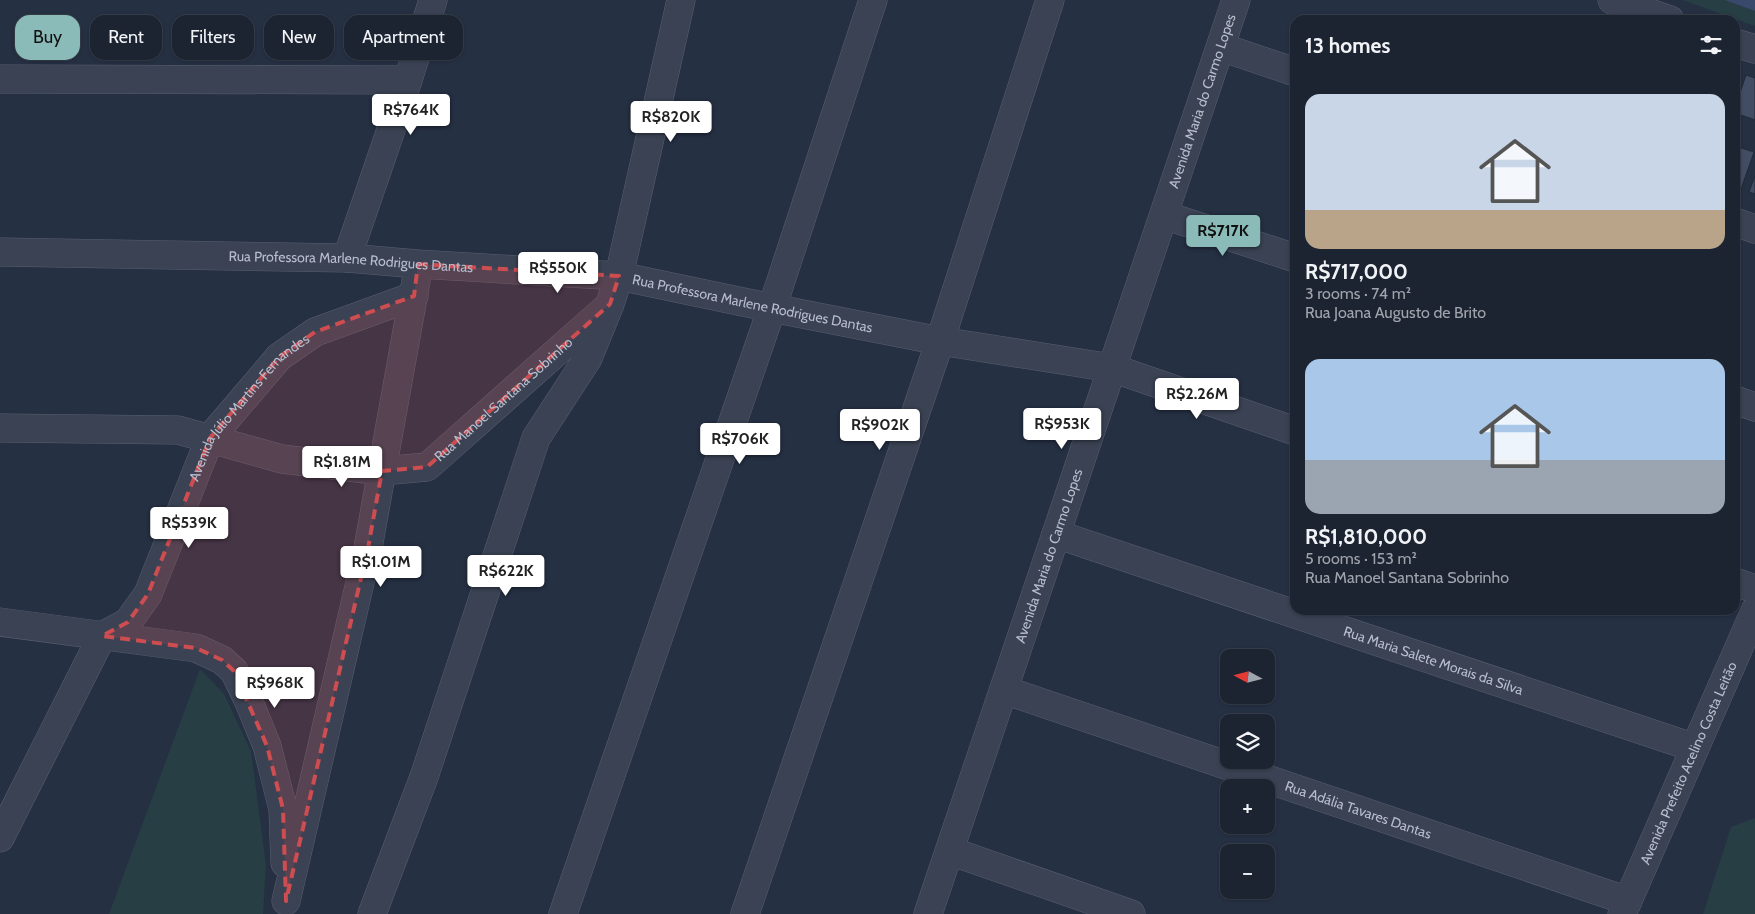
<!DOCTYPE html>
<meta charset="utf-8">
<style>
:root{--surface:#1c2432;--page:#29303e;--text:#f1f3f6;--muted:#a0a4ac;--line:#3a414d;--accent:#8bbbb9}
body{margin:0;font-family:Cabin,sans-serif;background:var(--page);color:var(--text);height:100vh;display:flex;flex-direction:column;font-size:19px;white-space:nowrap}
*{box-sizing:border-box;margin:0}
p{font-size:16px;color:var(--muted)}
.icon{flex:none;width:28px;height:28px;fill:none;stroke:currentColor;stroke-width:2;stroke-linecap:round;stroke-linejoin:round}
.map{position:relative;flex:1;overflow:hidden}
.sheet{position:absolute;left:1290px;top:15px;width:450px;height:600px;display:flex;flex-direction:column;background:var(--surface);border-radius:15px;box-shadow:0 1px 4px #0004,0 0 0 1px var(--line)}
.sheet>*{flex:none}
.banner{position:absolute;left:15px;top:15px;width:475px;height:45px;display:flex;gap:10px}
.needle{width:32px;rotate:277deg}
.fabs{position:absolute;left:1220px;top:649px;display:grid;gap:10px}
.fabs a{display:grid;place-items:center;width:55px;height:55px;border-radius:10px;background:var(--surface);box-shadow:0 1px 4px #0004,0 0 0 1px var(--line);font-size:25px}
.price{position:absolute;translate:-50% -42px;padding:0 11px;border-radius:5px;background:#fff;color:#222;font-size:16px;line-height:32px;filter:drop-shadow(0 1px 2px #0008)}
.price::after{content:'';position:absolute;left:50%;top:30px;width:15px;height:11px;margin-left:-8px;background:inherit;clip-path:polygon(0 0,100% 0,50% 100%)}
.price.selected{background:var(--accent);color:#111}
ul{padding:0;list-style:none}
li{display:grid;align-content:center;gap:10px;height:265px;padding:0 15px}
li span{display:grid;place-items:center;height:155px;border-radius:15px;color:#555}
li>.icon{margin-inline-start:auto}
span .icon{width:90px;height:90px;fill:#fffc;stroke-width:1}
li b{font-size:21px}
h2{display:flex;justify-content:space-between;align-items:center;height:60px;padding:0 15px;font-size:21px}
.pill{padding:0 18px;border-radius:15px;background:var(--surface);box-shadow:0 1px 4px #0004,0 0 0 1px var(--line);font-size:18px;line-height:45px}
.pill.selected{background:var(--accent);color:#111}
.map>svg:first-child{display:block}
.green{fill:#273e44}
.water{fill:#38496b}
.building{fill:#424c63;stroke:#20293a}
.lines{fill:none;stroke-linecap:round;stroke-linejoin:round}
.minor-casing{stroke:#586070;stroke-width:29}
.minor{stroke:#3a4253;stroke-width:28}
.marked{fill:#ce4d51;fill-opacity:0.2;stroke:#ce4d51;stroke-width:4;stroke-dasharray:10 6;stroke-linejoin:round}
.labels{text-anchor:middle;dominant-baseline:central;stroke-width:4.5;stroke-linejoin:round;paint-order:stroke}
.street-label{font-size:14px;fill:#b7bdcc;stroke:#1e2738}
</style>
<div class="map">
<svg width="1755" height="914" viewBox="0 0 1755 914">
<rect width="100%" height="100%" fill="#253043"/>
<path class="green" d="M1682 0H1755V26Z
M200 669 224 694 251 751 266 865 263 914H109Z
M1755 818V914H1703L1731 827Z"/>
<path class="water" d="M1725 0H1755V11Z"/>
<path class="building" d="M1746 75 1755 78V120L1735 113V107Z
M1735 146 1754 152 1740 192 1735 190Z
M1755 176V194L1749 192Z"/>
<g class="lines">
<defs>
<g id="minor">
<path d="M1612 0 1670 20"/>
<path d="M1735 43 1755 49"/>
<path d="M1221 47 1295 72"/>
<path d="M0 79 408 80"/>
<path d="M1164 215 1295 258"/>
<path d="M1735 222 1755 229"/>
<path id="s1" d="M0 252 347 258 418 264 619 276 772 308 940 341 1112 368 1295 431"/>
<path d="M347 258 408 80 433 0"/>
<path d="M1735 400 1755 407"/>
<path id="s2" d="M0 428 178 430 282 459 382 471 427 467 604 310"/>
<path id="s3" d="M1056 534 1695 748"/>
<path d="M1735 582 1755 589"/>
<path d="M0 622 196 648 222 660 234 671 249 702 267 746 283 809 285 863"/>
<path id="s4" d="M1004 690 1628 901"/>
<path id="s5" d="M0 838 102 636 128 622 148 594 210 438 279 357 315 332 414 296"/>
<path d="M950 851 1131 914"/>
<path d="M286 901 368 548 416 281"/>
<path d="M372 914 424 777 536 438 588 358 610 304 619 276 681 0"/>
<path d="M563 914 772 308 873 0"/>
<path d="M745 914 940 341 1050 0"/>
<path id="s6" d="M928 914 1236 0"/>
<path id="s7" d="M1622 914 1755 611"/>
</g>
</defs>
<use href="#minor" class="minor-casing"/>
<use href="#minor" class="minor"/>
</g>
<path class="marked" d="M418 264 619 276 610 304 427 467 382 471 368 548 286 901 283 809 267 746 234 671 222 660 196 648 102 636 128 622 148 594 210 438 279 357 315 332 414 296Z"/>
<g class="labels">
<g class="street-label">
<text stroke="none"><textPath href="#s6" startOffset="858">Avenida Maria do Carmo Lopes</textPath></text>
<text stroke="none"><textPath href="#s1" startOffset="351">Rua Professora Marlene Rodrigues Dantas</textPath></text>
<text stroke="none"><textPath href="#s1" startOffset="756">Rua Professora Marlene Rodrigues Dantas</textPath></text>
<text stroke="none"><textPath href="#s2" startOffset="534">Rua Manoel Santana Sobrinho</textPath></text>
<text stroke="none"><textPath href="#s5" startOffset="506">Avenida Júlio Martins Fernandes</textPath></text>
<text stroke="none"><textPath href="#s6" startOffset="378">Avenida Maria do Carmo Lopes</textPath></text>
<text stroke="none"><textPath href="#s3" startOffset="398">Rua Maria Salete Morais da Silva</textPath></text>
<text stroke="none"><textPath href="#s7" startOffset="165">Avenida Prefeito Acelino Costa Leitão</textPath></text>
<text stroke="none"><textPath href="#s4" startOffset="374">Rua Adália Tavares Dantas</textPath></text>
</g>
</g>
</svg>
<div class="fabs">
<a><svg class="needle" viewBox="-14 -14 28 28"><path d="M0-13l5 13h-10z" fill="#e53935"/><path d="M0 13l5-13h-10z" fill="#a0a4ac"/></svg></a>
<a><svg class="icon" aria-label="layers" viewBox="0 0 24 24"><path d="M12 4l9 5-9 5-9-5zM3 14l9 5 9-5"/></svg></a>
<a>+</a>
<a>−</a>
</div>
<b class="price" style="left:411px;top:136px">R$764K</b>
<b class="price" style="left:671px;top:143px">R$820K</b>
<b class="price selected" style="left:1223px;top:257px">R$717K</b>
<b class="price" style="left:558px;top:294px">R$550K</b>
<b class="price" style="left:1197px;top:420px">R$2.26M</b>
<b class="price" style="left:1062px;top:450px">R$953K</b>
<b class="price" style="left:880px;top:451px">R$902K</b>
<b class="price" style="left:740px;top:465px">R$706K</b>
<b class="price" style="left:342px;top:488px">R$1.81M</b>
<b class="price" style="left:189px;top:549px">R$539K</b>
<b class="price" style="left:381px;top:588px">R$1.01M</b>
<b class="price" style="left:506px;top:597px">R$622K</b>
<b class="price" style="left:275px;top:709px">R$968K</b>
<div class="banner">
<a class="pill selected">Buy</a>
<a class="pill">Rent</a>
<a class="pill">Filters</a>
<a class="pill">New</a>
<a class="pill">Apartment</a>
</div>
<section class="sheet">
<h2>13 homes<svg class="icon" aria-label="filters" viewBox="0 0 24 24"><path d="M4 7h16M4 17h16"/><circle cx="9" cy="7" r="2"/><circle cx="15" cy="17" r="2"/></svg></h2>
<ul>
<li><span style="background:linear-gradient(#c9d6e8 75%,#b9a48a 0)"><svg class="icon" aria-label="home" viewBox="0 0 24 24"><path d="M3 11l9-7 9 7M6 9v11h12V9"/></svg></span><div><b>R$717,000</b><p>3 rooms · 74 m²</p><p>Rua Joana Augusto de Brito</p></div></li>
<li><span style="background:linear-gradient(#a9c7e8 65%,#9aa5b1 0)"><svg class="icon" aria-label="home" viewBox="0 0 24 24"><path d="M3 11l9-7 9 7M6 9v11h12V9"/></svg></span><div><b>R$1,810,000</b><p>5 rooms · 153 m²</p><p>Rua Manoel Santana Sobrinho</p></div></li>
</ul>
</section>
</div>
